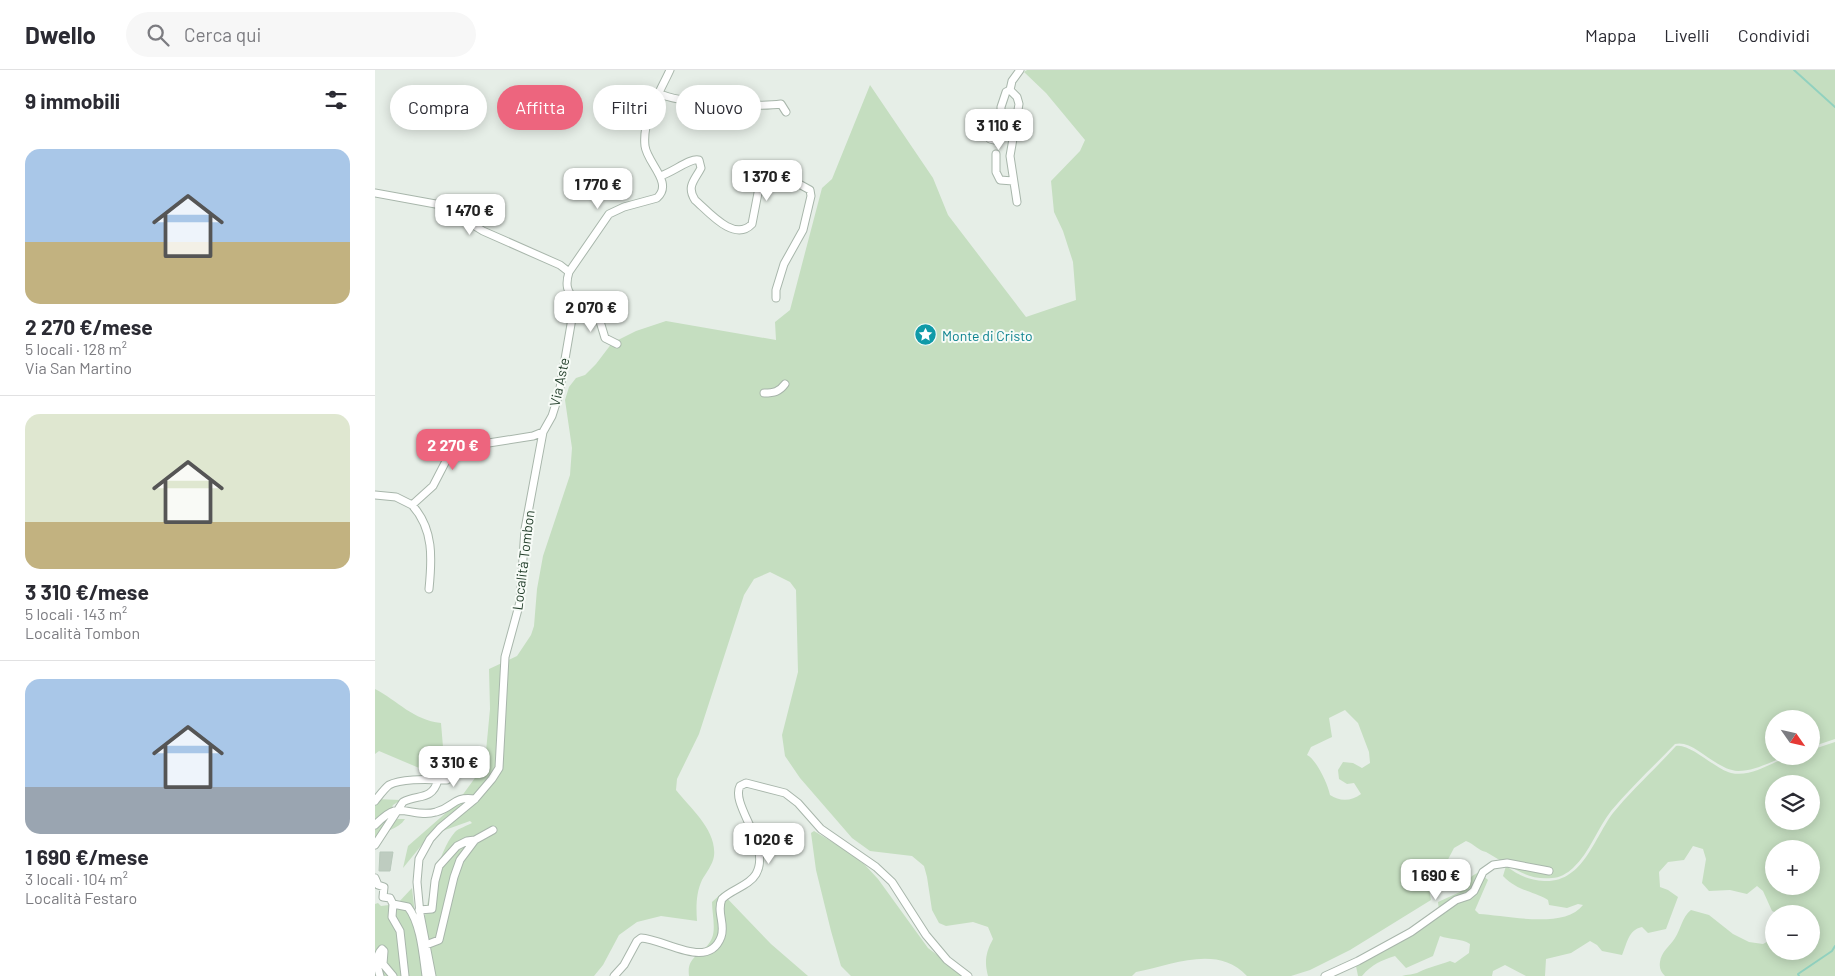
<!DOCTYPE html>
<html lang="it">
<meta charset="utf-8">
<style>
:root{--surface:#fff;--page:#f7f7f7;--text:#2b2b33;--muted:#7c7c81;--line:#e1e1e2;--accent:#ed657e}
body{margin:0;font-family:Barlow,sans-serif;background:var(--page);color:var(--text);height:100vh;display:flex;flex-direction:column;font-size:19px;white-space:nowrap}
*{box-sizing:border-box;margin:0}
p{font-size:16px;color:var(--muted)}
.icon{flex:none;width:28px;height:28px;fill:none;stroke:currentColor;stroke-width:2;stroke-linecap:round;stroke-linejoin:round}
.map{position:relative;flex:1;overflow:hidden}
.details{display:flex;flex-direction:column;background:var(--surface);width:375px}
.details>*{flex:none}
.top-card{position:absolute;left:15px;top:15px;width:475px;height:45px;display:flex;gap:10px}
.needle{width:32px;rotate:124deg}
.tools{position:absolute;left:1390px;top:640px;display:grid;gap:10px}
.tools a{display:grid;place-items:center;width:55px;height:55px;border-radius:50%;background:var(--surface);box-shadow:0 2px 12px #0003;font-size:25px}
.price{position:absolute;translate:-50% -42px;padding:0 11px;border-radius:10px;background:#fff;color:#222;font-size:16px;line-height:32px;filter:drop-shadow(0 1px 2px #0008)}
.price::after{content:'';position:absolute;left:50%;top:30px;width:15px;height:11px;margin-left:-8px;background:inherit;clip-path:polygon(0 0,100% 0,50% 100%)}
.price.selected{background:var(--accent);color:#fff}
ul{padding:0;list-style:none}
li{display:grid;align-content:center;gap:10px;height:265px;padding:0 25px}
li+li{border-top:1px solid var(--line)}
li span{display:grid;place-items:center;height:155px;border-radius:15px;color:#555}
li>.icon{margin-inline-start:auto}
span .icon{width:90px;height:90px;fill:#fffc;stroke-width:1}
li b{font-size:21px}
h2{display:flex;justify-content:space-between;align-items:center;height:60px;padding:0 25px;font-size:21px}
.pill{padding:0 18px;border-radius:22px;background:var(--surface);box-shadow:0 2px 12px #0003;font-size:18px;line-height:45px}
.pill.selected{background:var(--accent);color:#fff}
header{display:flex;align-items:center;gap:30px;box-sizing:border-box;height:70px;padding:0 25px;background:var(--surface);border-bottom:1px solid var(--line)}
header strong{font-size:24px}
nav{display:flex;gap:28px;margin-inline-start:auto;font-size:18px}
.search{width:350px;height:45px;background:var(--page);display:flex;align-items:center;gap:12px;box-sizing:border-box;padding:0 18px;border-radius:28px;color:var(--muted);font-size:19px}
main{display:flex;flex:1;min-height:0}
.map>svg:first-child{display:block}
.green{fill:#c5dec0;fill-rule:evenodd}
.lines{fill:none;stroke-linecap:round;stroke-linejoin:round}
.stream{stroke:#91d1bf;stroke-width:2}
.building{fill:#beccc0;stroke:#b8c8bb}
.street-casing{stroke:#a8b6ab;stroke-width:9}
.street{stroke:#fff;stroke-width:7}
.labels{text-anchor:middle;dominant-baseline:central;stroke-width:4;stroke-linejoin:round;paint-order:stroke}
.culture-label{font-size:14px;fill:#0d838f;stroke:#f7fbf7;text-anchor:start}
.street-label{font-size:14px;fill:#25402d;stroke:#f7fbf7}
</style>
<header>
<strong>Dwello</strong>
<div class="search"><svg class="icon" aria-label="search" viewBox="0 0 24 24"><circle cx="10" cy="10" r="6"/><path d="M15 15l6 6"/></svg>Cerca qui</div>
<nav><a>Mappa</a><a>Livelli</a><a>Condividi</a></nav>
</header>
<main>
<section class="details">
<h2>9 immobili<svg class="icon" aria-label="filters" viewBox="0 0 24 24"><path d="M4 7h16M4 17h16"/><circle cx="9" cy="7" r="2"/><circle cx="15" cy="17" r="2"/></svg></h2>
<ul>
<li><span style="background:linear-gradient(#a9c7e8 60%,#c2b280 0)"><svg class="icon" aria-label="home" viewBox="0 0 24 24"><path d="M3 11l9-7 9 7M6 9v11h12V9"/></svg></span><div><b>2 270 €/mese</b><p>5 locali · 128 m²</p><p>Via San Martino</p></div></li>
<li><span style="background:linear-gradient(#dfe7d0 70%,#c2b280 0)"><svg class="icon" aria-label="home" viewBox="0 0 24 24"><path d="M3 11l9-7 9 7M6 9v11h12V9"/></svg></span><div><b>3 310 €/mese</b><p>5 locali · 143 m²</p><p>Località Tombon</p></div></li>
<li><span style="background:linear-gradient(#a9c7e8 70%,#9aa5b1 0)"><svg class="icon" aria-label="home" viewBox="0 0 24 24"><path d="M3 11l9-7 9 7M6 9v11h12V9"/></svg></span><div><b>1 690 €/mese</b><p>3 locali · 104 m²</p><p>Località Festaro</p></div></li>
</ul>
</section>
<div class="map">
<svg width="1460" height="906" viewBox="0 0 1460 906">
<rect width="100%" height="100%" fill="#e6eee7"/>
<path class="green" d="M652 0H1460V669L1436 677V649H1399V686H1411C1396 692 1379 701 1363 701 1340 700 1319 669 1300 674 1279 696 1256 717 1236 741 1222 759 1215 782 1198 798 1193 803 1184 808 1177 808 1151 811 1133 794 1111 782 1104 781 1099 774 1091 771L1079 778 1068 799 1052 807 1056 830 975 880 935 900 916 906H872C842 874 798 895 761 902L757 906H613C609 891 611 882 618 869L613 857 598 852 571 856 564 853 557 840 552 807 549 796 537 786 495 781 477 768 425 708 410 686 407 665 423 602 421 520 415 512 395 502 379 509 369 525 324 664 302 709 301 720C315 738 342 760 339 786 338 794 331 803 327 810 321 823 321 837 322 851L286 846 262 852 244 865 228 895 219 906H0V834L3 833 6 836 22 834 37 818 42 862 46 866C51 839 62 782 80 762 84 758 92 756 97 753L95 751 70 760 50 771 28 798 33 776 81 734 105 701 110 692 115 639 114 599 142 586 156 565 159 556 162 519 168 486 195 405 197 378 190 330 194 317 201 308 210 305 221 294 237 273 261 261 291 251 401 270 400 252 415 240 447 118 457 109 495 15 558 108 573 145 651 247 701 230 698 192 688 161 679 142 676 111 705 81 710 70 671 23 649 2ZM970 640 983 653 994 682 995 693 987 698 978 693 968 692 963 700 964 709 972 714 979 713 986 724C977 731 965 732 955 725 953 714 941 689 932 685L936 677 957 667 954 648Z
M0 619C23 631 38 650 66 653L68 677 73 686 69 691 63 706 4 681 0 684Z
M1460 672V906H1290C1286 902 1284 898 1285 892 1286 882 1295 876 1300 868 1306 859 1307 847 1316 840L1334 845 1358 864 1374 872 1388 874 1399 868V881H1436V844H1404L1397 841 1388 821 1382 816 1372 824 1355 820 1334 821 1327 813 1331 789 1328 779 1318 776 1309 790 1293 792 1284 802 1285 817 1293 820 1303 827 1291 859 1273 863 1267 857C1253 860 1252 874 1247 885L1227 881 1222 875 1215 871 1196 883 1171 889 1170 906H1151L1130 895 1118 901 1117 906H1027C1032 904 1039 905 1044 902 1054 897 1064 895 1075 891L1080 893 1094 883 1095 874C1086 868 1075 870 1065 866L1058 886 1031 898 1020 886C1007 890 997 894 987 906H983L980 891 1023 869 1064 840 1063 832 1085 822 1097 806 1104 802 1113 810 1100 840 1104 844C1130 845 1189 860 1208 835L1203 834 1192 838 1174 835 1173 830C1156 820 1144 822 1128 806L1131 796C1143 805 1153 810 1169 811 1208 813 1219 768 1238 743 1256 721 1281 698 1301 676 1315 673 1340 699 1356 703 1379 708 1399 689 1420 686 1425 686 1431 686 1436 686V680ZM1399 714H1436V751H1399ZM1399 779H1436V816H1399Z
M0 729 26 730 18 735 12 749H30C23 760 9 760 0 769Z
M439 761 474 782 490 795 503 809 553 878 590 906H476L466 896 456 861 441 800 436 763Z
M347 823 396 874 433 906H314C311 884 330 885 337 868 341 858 337 843 337 832Z"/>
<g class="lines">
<path class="stream" d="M1419 0 1460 37
M1424 906 1423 904 1457 881 1460 876"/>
</g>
<path class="building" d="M5 782H18L15 801H4Z"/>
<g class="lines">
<defs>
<path id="street" d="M635 20 642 27 644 34 635 86 642 132
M284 23C302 34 384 37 406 34L411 42
M615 69 619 70 626 54V37L631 22 635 20 637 11 645 0
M621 84V102L625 110 638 111
M285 106C297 103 316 87 324 90L326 98C320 110 311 116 320 130 333 141 359 173 377 154L387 102 391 96H399L415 109 435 120 436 126 428 160 409 194 401 220V228
M0 123 66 135 108 161 185 195 194 202
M200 231 217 241 224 248 230 268 242 274
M389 323C399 323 404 322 410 314
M0 425 21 427 37 435 58 416 72 389 101 375 158 366 168 362
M37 435C59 459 57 489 54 519
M63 710H72L83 699
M0 731C4 726 9 719 14 715 25 709 51 709 63 710 57 731 43 724 28 732L0 775
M0 755C5 750 12 743 19 741 31 738 45 747 61 742 80 737 77 726 100 729
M100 770 118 760
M0 808 3 815 9 817 8 827 15 828 18 834 17 847 25 861 30 906
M18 834 33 837C46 854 48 885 51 906
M44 840 57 839 60 811 64 796 82 776 92 771 100 770 85 790 79 807 64 870 51 875
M5 906C2 897 0 886 7 879L9 881 8 894 18 906
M57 906 45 844 42 812 44 789 55 769 65 758 100 729 117 709 124 698 130 587 145 532 150 459 168 362 177 346 184 324 200 231C192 221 190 215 194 202L234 144 249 137 282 128C299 113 272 93 270 76 267 49 284 24 295 0
M239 906 249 895 262 871 266 868C290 869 333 901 346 867 351 854 341 842 347 829 357 819 374 816 381 804 397 776 355 735 365 716L371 713 410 723 423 733 446 759 501 797 517 812 551 865 572 890 593 906
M950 906 983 891 1036 862 1081 830 1093 826 1099 821 1108 802 1118 795 1132 793 1174 801"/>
</defs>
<use href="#street" class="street-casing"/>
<use href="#street" class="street"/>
</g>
<defs>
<symbol id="sight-disc" viewBox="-11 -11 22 22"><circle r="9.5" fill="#0f9aa8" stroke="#f7fbf7"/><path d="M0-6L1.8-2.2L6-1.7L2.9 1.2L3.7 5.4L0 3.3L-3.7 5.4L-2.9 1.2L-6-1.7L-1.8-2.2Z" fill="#fff"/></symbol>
</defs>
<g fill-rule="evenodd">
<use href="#sight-disc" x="538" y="252" width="25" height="25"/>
</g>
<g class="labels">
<g class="culture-label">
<text x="567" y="265">Monte di Cristo</text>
</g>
<g class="street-label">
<text transform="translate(184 312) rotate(-78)">Via Aste</text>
<text transform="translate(148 490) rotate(-83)">Località Tombon</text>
</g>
</g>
</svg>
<div class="tools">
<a><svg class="needle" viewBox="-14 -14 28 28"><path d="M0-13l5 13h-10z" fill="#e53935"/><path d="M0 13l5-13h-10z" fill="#7c7c81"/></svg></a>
<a><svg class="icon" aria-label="layers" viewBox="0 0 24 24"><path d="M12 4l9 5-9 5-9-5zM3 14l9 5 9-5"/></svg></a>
<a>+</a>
<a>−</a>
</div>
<b class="price" style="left:624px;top:81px">3 110 €</b>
<b class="price" style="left:392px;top:132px">1 370 €</b>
<b class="price" style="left:223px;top:140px">1 770 €</b>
<b class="price" style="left:95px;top:166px">1 470 €</b>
<b class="price" style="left:216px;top:263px">2 070 €</b>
<b class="price selected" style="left:78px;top:401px">2 270 €</b>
<b class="price" style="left:79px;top:718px">3 310 €</b>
<b class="price" style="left:394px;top:795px">1 020 €</b>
<b class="price" style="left:1061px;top:831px">1 690 €</b>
<div class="top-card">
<a class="pill">Compra</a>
<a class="pill selected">Affitta</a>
<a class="pill">Filtri</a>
<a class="pill">Nuovo</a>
</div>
</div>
</main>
